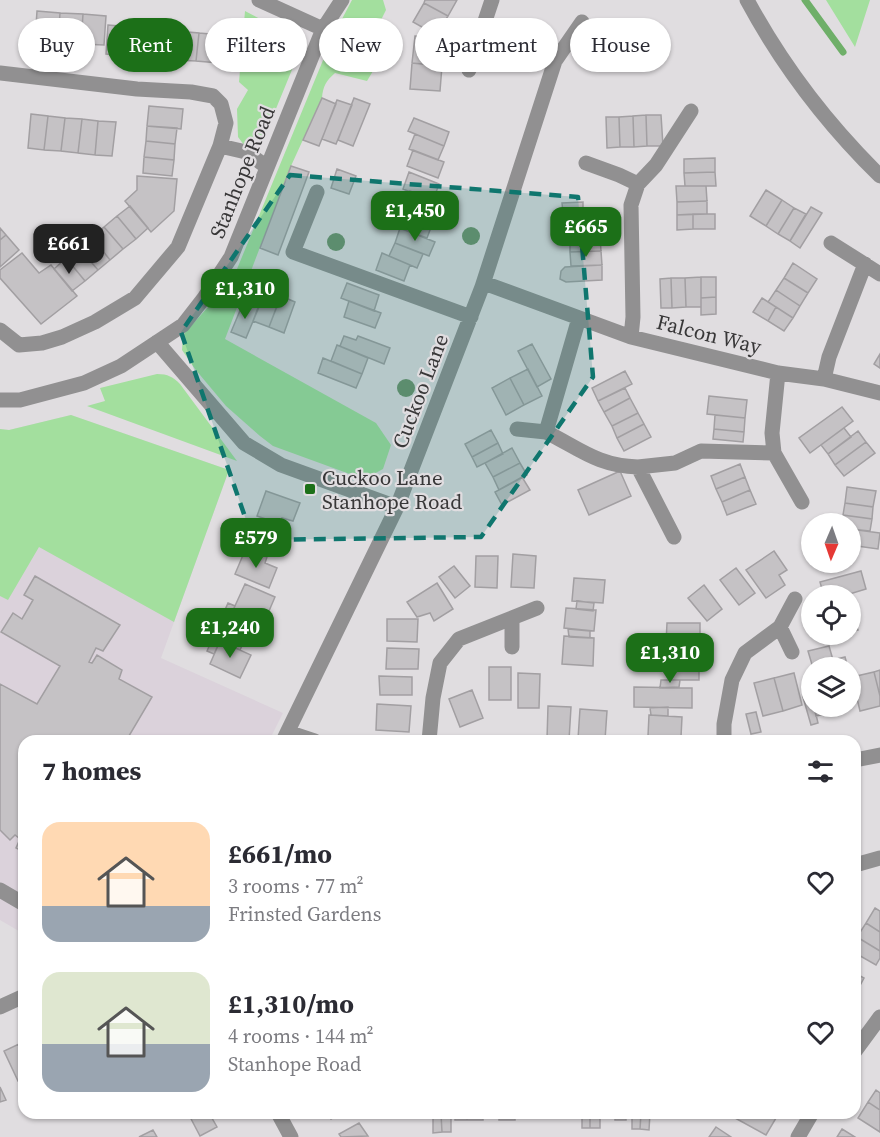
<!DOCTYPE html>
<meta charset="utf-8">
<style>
:root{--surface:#fff;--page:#f7f7f7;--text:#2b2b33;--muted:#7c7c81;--accent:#1c7018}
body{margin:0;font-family:"Source Serif 4",serif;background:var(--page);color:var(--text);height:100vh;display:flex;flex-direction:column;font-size:22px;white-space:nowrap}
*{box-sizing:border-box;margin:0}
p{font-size:20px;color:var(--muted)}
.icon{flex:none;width:33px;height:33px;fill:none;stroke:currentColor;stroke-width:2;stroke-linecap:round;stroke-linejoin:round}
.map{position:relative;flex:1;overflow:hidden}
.panel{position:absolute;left:18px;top:735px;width:843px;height:384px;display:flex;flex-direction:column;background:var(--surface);border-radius:18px;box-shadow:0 2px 4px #0004}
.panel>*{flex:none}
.top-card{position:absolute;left:18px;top:18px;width:844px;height:54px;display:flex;gap:12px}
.needle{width:39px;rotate:182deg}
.controls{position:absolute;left:801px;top:513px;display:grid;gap:12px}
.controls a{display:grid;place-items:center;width:60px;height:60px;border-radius:50%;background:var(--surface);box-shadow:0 2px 4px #0004;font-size:30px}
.price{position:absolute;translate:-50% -51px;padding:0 14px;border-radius:12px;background:var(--accent);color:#fff;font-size:20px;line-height:39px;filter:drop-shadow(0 2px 3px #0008)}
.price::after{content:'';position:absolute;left:50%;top:36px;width:18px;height:14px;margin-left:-9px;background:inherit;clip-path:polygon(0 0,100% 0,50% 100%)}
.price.on{background:#222;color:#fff}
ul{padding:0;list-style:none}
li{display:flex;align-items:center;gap:18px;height:150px;padding:0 24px}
li span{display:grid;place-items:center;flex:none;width:168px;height:120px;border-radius:18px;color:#555}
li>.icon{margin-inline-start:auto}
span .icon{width:72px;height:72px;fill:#fffc;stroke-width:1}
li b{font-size:26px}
h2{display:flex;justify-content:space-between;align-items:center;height:72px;padding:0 24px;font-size:26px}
.chip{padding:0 21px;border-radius:27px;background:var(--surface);box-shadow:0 2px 4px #0004;font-size:21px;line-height:54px}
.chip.on{background:var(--accent);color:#fff}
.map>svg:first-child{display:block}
.built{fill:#dbd2db}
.green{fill:#a3df9e}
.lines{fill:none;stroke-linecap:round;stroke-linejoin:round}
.stream{stroke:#6faf69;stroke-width:7}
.building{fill:#c5c2c5;stroke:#a29fa2;stroke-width:1.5}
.minor{stroke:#919091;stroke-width:15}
.tree{fill:#70936e}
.marked{fill:#0f766e;fill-opacity:0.2;stroke:#0f766e;stroke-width:4.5;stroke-dasharray:12 8;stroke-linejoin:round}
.poi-dot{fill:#1c7018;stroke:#e0dde0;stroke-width:2}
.labels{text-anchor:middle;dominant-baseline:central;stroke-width:4.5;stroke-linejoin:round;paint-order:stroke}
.street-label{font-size:21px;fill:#383738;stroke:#e0dde0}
.poi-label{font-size:21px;fill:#383738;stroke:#e0dde0;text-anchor:start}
</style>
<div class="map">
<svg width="880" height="1137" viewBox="0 0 880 1137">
<rect width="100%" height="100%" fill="#e0dde0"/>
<path class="built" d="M71 415 229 470 161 658 283 713 269 741H24V934L0 920V429L9 430Z"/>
<path class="green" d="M352 0H383L386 10 375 32 382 56 367 81 335 73C326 81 323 86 322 98L291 166 225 339 376 423 391 445 383 469 370 476 358 477 273 446 260 436 226 406 195 369 182 350 183 335 217 297 237 269 333 36Z
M826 0H870L855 47Z
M245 11 275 27 277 21C292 30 299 42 296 60L266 133 260 141 244 145 238 137 237 109 248 90 239 82Z
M157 374C168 374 173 377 180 384L237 461 87 406 105 401 100 388Z
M71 415 229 470 174 622 39 547 8 600 0 596V429L9 430Z"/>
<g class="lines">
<path class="stream" d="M805 0 843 52"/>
</g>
<path class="building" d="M425 0H457L448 16 424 3Z
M424 3 448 16 436 35 413 22Z
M37 11 60 13 58 42 35 41Z
M60 13 83 14 81 44 58 42Z
M83 14 106 16 104 45 81 44Z
M108 25 131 27 128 56 106 54Z
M131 27 153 29 151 58 128 56Z
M153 29 176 31 174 60 151 58Z
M176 31 199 33 196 61 174 60Z
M199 33 221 35 219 63 196 61Z
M221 35 244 37 241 65 219 63Z
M415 36 444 39 442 66 412 63Z
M412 63 442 66 440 91 410 89Z
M322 98 336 104 319 146 303 140Z
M354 98 370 104 353 146 338 140Z
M337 100 352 105 336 144 322 139Z
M149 106 183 109 181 129 147 126Z
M31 114 48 116 44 150 28 148Z
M646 115H661L663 146H647Z
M646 115 647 146 634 147 633 116Z
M48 116 65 118 61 151 44 150Z
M633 116 634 147H620L619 117Z
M606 117H619L620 147 607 148Z
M65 118 82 119 78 153 61 151Z
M414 118 449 132 444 146 408 131Z
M82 119 98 121 95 155 78 153Z
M98 121 116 122 112 156 95 155Z
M147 126 177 128 175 144 146 141Z
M415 134 444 146 438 160 409 149Z
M146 141 175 144 174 160 144 157Z
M413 150 444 162 438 178 407 166Z
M144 157 174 160 172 176 143 173Z
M715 158V172L684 173V159Z
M291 166 309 172 278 255 260 248Z
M337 169 356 176 349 194 331 188Z
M409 172 439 184 433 201 403 189Z
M715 172 716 186H685L684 173Z
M137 176 177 179 174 211 151 232 125 201 137 190Z
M676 186H706L707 201 677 202Z
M766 190 782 200 766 226 750 216Z
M410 191 440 204 434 218 404 205Z
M782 200 794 208 778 234 766 226Z
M707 201V214L677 215V202Z
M583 202V212L563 213 562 203Z
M130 206 148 228 136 239 117 216Z
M811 207 822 213 800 248 790 241Z
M794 208 806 214 790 241 778 234Z
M405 211 433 222 427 238 399 228Z
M599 211V224L570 225 569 212Z
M693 214H715V229H693Z
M693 214V229L677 230V215Z
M117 216 136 239 123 249 104 227Z
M599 224 600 237 570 238V225Z
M104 227 123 249 110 260 92 237Z
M0 228 6 235 0 240Z
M400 228 435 242 429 256 395 243Z
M6 235 19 250 0 267V240Z
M92 237 110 260 98 270 79 248Z
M600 237 601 251 570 252V238Z
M395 243 423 254 417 268 389 256Z
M79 248 98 270 85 281 66 258Z
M601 251 602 265 571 266 570 252Z
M22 253 39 273 51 265 77 296 41 324 0 278V270Z
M382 253 410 265 404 281 376 270Z
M66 258 85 281 72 291 54 269Z
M793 263 817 279 808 293 784 278Z
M602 265V280L566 282 560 279 561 271 565 267Z
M270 276 286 282 269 327 253 321Z
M701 277V307H686L685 278Z
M701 277H716V297L701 298Z
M671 278H685L686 307 672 308Z
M671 278 672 308H661L660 279Z
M784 278 808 293 800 306 776 290Z
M347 283 379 295 374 311 341 298Z
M776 290 800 306 793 318 768 302Z
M281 296 295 302 284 333 269 327Z
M716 297V314L701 315V298Z
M762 298 776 307 768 321 753 312Z
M244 301 259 307 246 338 231 332Z
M349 301 381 313 375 328 344 317Z
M776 307 793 318 784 331 768 321Z
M344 336 356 340 358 336 390 348 384 364 342 347 340 346Z
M532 344 551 379 537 387 518 351Z
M337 345 368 358 362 374 331 361Z
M880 354V368L874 364Z
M323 358 362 374 356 388 318 373Z
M528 369 542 396 524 405 510 378Z
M625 371 632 384 598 401 592 388Z
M510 378 524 405 506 415 492 388Z
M625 388 630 398 604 412 598 401Z
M709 396 747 400 745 418 707 414Z
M630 398 638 413 612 426 604 412Z
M842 407 853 421 810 453 799 438Z
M638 413 644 424 617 438 612 426Z
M715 415 745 418 744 432 714 429Z
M644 424 651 437 624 451 617 438Z
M844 428 851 437 828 454 821 445Z
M714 429 744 432 743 442 713 439Z
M491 430 498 443 472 457 465 444Z
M858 431 866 442 835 465 828 454Z
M866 442 875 453 844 476 835 465Z
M498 443 503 454 477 467 472 457Z
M512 448 520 463 493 477 485 463Z
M520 463 527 475 499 490 493 477Z
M740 464 745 477 716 489 711 476Z
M620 471 631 496 589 515 578 490Z
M522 477 530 490 502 505 495 492Z
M745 477 750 490 722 502 716 489Z
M847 487 876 491 873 507 845 503Z
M750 490 756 504 727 515 722 502Z
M266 491 300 503 293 521 282 518 280 524 257 516Z
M845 503 873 507 872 519 843 515Z
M843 515 872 519 870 531 850 529V524H842Z
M258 520 289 532 281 551 272 547 270 553 248 544Z
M850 529 880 533 878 549 850 545Z
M246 548 267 557 265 563 277 568 269 588 235 574Z
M774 551 787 570 779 575 785 585 766 598 746 570Z
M513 554 536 556 534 588 511 587Z
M476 556H498L497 588 475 587Z
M454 566 470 586 455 598 439 577Z
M736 568 755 593 739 605 720 580Z
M861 571 866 589 843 596H824L820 582Z
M35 576 120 625 103 651 96 648 89 662 92 663 97 655 122 670 119 679 152 697 126 741H24V852L16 848 20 839 15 835 10 840 0 830V684L37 704 60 666 1 632 13 613 22 619 33 600 24 595Z
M574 578 605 580 603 603 572 601Z
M437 583 453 609 434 621 430 613 417 617 407 602Z
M245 584 275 597 260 632 229 619Z
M704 585 722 609 707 621 688 598Z
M577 601 594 603 593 611 576 609Z
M850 602 855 622 850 623Z
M228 603 235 606 229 619 250 628 240 650 220 641 214 654 207 651Z
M566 608 596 610 594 631 564 628Z
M387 619H418L417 642 387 641Z
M855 622 858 630 850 632V623Z
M667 623H700V643H666Z
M568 629 590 631V638L569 637Z
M564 636 594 638 593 666 562 664Z
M220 641 251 655 240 678 210 664Z
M666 643H690V664H669Z
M829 646 833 660 845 657 848 668H813L808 651Z
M387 648 419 649 418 669H386Z
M669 664H699V680H669Z
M489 667H511V700H489Z
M880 670V696L874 672Z
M874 672 880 696V706L860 711 852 677Z
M518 673 540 674 539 708H518Z
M794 673 802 705 783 711 774 678Z
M379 676 412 677V695H380Z
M774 678 783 711 763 716 754 683Z
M661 680H680L679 687 660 688Z
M634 687 692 688V708L634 707Z
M472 690 483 718 460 727 449 699Z
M811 695 812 706H814L818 723 811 725 803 697Z
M377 704 411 706 409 732 376 730Z
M548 706 571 707 569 740 547 739Z
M814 706H823L825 714 816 716Z
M668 707V716L651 715 650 708Z
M580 709 607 711 605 740 578 739Z
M756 712 761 732 751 734 746 714Z
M649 715 682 717 681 737 648 736Z
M875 908 880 911V932L866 923Z
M866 923 880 932V951L857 937Z
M857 937 880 951V958L876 965 855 953V942Z
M855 973 864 978 857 991 855 990Z
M24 1042V1056L19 1044Z
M19 1044 24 1056V1078L18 1081 4 1051Z
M0 1087 6 1100 0 1102Z
M876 1090 880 1093V1110L868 1102Z
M868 1102 880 1110V1132L858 1118Z
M188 1113H209L217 1127 200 1136Z
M327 1113H341L331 1119Z
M455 1113H467V1120H455Z
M467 1113H483V1120H467Z
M499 1113H515V1120H499Z
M550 1113H565V1118H550Z
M565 1113H575V1118H565Z
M582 1113H590V1128H582Z
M590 1113H600V1128H590Z
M615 1113H626V1120H615Z
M632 1113H641L640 1129H632Z
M641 1113H650L649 1130 640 1129Z
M726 1113H779L766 1135Z
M441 1114 442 1132 433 1133V1115Z
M441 1114H451V1132H442Z
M359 1123 368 1136 341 1137 339 1134Z
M716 1127 731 1137H709Z
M842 1129 855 1137H837Z
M153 1130 157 1137H139Z"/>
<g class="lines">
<path class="minor" d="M259 0 323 29
M492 0 478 42 509 45 555 61
M747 0C782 65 827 124 880 176
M469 70 478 42
M0 73 137 89 191 92 213 96 221 104 226 123 220 146 178 247 135 298 95 322 62 337 42 343 19 345 0 330
M220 146 246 152 267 167
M586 163 619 175 638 184
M317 192 293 252 471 317
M831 243 880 274
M484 283 631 337 778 373 824 379 880 393
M631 337 633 317 631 205 638 184 656 165 691 111
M157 342 244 443 281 465 397 507
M778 373 772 433 774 453 802 502
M824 379 829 357 865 264
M0 400H20L84 383 121 366 183 325 204 298 231 257 323 29 342 0
M517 429 546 432 579 318
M546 432C580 449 598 466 638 467
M674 537 638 467 675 463 701 451 774 453
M512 618V647
M780 627 792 652
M288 732 315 741
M283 741 397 507 482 287 555 61 582 22
M429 741 433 698 440 663 459 639 537 608
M724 741V724L732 680 745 653 780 627 795 599
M855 760 880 755
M855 865 880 858
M0 890 24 904
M0 1007 24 996
M855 1051 880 1017
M278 1113 291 1137
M798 1137 812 1113"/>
</g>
<g class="tree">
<circle cx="471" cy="236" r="9"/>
<circle cx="336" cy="242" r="9"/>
<circle cx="406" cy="388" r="9"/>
</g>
<path class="marked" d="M290 175 578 197 593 377 481 537 253 540 181 332Z"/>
<rect class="poi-dot" x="304" y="483" width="12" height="12" rx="3"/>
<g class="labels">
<g class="street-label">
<text transform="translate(242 172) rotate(-68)">Stanhope Road</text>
<text transform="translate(709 334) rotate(14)">Falcon Way</text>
<text transform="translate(420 391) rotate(-69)">Cuckoo Lane</text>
</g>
<g class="poi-label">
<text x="322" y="477">Cuckoo Lane<tspan x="322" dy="24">Stanhope Road</tspan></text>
</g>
</g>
</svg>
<div class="controls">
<a><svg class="needle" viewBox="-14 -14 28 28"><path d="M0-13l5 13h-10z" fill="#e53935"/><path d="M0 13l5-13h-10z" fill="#7c7c81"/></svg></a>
<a><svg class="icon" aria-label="locate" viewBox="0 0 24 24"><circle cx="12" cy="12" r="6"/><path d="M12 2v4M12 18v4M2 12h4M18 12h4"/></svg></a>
<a><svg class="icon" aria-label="layers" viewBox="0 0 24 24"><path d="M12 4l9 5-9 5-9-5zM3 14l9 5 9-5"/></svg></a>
</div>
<b class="price" style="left:415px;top:242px">£1,450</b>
<b class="price" style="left:586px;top:258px">£665</b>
<b class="price on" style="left:69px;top:275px">£661</b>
<b class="price" style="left:245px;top:320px">£1,310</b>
<b class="price" style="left:256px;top:569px">£579</b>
<b class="price" style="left:230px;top:659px">£1,240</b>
<b class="price" style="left:670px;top:684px">£1,310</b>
<div class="top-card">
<a class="chip">Buy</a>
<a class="chip on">Rent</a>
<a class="chip">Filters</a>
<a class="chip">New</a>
<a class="chip">Apartment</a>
<a class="chip">House</a>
</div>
<section class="panel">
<h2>7 homes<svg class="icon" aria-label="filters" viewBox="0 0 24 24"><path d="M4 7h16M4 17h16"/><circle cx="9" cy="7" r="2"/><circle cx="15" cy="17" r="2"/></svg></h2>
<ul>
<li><span style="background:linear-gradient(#ffd9b3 70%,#9aa5b1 0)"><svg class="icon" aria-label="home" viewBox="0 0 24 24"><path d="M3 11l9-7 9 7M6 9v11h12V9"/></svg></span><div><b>£661/mo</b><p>3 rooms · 77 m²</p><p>Frinsted Gardens</p></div><svg class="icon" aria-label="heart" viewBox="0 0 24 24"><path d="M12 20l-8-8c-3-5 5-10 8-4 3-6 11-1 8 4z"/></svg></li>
<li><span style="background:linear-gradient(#dfe7d0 60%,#9aa5b1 0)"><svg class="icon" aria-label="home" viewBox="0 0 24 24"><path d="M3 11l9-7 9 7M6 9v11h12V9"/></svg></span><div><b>£1,310/mo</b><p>4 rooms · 144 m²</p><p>Stanhope Road</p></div><svg class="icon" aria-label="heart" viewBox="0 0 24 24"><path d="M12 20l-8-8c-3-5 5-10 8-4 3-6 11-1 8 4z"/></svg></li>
</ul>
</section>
</div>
